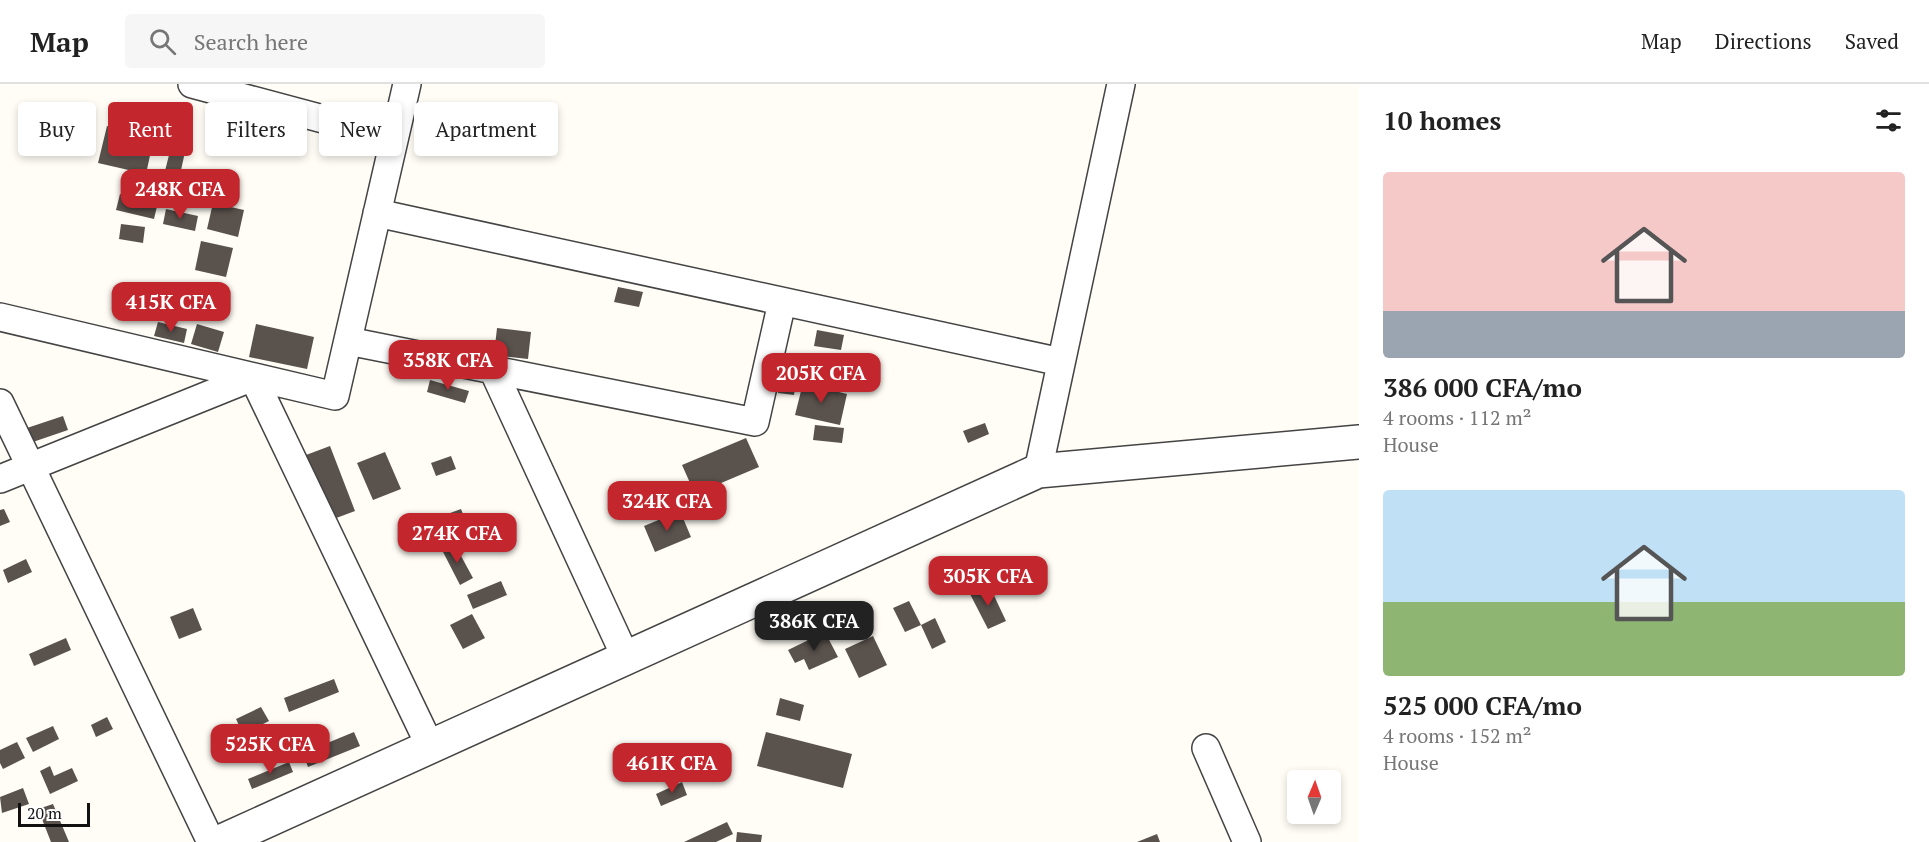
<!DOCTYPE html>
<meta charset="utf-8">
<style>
:root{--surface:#fff;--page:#f6f6f6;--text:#222;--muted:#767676;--line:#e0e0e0;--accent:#c4262e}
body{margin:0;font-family:"PT Serif",serif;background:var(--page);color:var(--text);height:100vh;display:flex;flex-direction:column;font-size:22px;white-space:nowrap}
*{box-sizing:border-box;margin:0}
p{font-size:20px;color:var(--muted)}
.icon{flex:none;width:33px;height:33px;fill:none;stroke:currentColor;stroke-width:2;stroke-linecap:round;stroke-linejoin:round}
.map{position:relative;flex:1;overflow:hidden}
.drawer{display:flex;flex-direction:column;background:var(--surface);width:570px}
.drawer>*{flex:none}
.guide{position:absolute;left:18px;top:18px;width:570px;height:54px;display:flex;gap:12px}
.needle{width:39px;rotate:2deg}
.fabs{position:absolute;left:1287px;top:686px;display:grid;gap:12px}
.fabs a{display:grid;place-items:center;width:54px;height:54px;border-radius:6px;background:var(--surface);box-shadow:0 3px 9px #0003;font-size:30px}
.scale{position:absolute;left:18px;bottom:15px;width:72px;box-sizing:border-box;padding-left:6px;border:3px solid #111;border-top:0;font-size:16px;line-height:21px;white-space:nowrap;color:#111;-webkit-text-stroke:4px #fff;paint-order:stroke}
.price{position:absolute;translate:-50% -51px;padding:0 14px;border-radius:12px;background:var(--accent);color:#fff;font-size:20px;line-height:39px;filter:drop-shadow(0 2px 3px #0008)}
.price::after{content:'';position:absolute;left:50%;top:36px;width:18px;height:14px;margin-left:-9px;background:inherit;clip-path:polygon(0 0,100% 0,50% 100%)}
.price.on{background:#222;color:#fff}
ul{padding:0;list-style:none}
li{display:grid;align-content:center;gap:12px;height:318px;padding:0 24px}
li span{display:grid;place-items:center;height:186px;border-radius:6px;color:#555}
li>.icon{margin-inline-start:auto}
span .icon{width:108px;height:108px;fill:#fffc;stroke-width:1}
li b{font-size:26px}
h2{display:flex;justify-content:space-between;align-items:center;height:72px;padding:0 24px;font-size:26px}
.tag{padding:0 21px;border-radius:6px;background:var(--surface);box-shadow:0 3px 9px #0003;font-size:21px;line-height:54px}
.tag.on{background:var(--accent);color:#fff}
header{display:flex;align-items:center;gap:36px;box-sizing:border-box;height:84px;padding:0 30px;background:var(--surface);border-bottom:2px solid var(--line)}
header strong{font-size:28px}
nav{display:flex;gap:33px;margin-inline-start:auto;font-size:21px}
.search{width:420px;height:54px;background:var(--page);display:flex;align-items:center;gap:15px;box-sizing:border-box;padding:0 21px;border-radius:6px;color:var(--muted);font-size:22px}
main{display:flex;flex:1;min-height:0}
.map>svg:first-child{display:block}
.building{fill:#5a524d}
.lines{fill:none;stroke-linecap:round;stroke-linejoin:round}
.minor-casing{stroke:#444;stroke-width:30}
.tertiary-casing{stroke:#444;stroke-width:36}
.minor{stroke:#fff;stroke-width:27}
.tertiary{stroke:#fff;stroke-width:33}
</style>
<header>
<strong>Map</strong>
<div class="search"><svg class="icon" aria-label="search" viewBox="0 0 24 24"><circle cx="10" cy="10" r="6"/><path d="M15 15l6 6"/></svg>Search here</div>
<nav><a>Map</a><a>Directions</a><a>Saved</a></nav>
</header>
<main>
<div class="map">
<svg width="1359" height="758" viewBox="0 0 1359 758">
<rect width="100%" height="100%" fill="#fffdf5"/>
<path class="building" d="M107 42 154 53 146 90 98 79Z
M173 55 187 59 179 95 164 91Z
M120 110 158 118 154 135 116 126Z
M213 119 244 126 238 153 207 145Z
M166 125 198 132 195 147 163 140Z
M121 140 145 143 143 159 119 155Z
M201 157 233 164 226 193 195 186Z
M618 203 643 208 639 223 614 218Z
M158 238 187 245 184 259 154 252Z
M197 240 224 248 218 268 191 260Z
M256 240 314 253 307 285 249 273Z
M497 244 531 248 528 275 494 271Z
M817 246 844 251 841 266 814 262Z
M782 276 799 278 794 311 778 309Z
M430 296 469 307 465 319 427 308Z
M803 299 847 310 840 341 795 331Z
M63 332 68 346 30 359 24 345Z
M985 339 989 350 968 359 963 347Z
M815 341 844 344 842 359 813 356Z
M746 354 759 383 695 410 682 381Z
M330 362 355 427 323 439 298 374Z
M385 368 401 405 373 416 357 379Z
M451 372 456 385 436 392 431 379Z
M4 425 10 438 0 442V426Z
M461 425 470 448 440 459 431 436Z
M680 427 691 453 655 468 644 442Z
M454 459 473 494 460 501 442 466Z
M26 475 32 488 8 499 3 486Z
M501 497 507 511 473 525 467 511Z
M989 501 1006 537 988 545 970 510Z
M909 517 921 541 905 548 893 524Z
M193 524 202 546 179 555 170 533Z
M472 530 485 554 463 565 450 541Z
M935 534 946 558 932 565 921 541Z
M825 548 838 573 809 586 804 575 795 579 788 566Z
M873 552 887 581 859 594 845 565Z
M66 554 71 566 34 582 29 570Z
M334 595 339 608 289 628 284 614Z
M780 614 804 621 800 637 776 631Z
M261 623 269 637 243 650 236 635Z
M107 633 113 645 96 653 91 641Z
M53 642 59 655 33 668 26 654Z
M290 644 303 669 288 676 276 651Z
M354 648 360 662 308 683 303 669Z
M766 648 852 670 843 704 757 682Z
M17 658 25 674 3 685 0 679V666Z
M289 678 293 688 252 705 248 695Z
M50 682 54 692 72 684 78 697 50 710 40 687Z
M682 698 687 711 661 722 656 710Z
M23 704 29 720 2 729 0 713Z
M53 720 69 758H51L38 725Z
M727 738 733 750 716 758H684Z
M737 748 762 751 761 758H736Z
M1157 750 1160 758H1137Z"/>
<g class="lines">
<defs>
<path id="minor" d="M192 0 394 54
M377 129 1061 278
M0 233 335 312 407 0
M348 257 755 338 782 218
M493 286 626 574
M0 319 211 758
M1038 387 1121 0
M0 395 253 293 430 662
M1206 664 1247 758"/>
<path id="tertiary" d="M220 758 1038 387 1359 358"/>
</defs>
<use href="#minor" class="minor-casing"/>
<use href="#tertiary" class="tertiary-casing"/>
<use href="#minor" class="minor"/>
<use href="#tertiary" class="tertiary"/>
</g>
</svg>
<div class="fabs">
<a><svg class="needle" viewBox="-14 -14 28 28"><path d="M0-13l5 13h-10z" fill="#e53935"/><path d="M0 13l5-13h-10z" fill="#767676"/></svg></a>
</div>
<div class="scale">20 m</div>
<b class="price" style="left:180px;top:136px">248K CFA</b>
<b class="price" style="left:171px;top:249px">415K CFA</b>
<b class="price" style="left:448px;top:307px">358K CFA</b>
<b class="price" style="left:821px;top:320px">205K CFA</b>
<b class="price" style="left:667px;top:448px">324K CFA</b>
<b class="price" style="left:457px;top:480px">274K CFA</b>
<b class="price" style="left:988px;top:523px">305K CFA</b>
<b class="price on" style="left:814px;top:568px">386K CFA</b>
<b class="price" style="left:270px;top:691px">525K CFA</b>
<b class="price" style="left:672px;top:710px">461K CFA</b>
<div class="guide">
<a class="tag">Buy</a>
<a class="tag on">Rent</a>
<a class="tag">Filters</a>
<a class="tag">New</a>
<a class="tag">Apartment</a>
</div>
</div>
<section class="drawer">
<h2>10 homes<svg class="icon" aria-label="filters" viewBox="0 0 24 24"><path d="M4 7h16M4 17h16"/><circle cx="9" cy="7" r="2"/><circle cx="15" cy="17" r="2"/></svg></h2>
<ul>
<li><span style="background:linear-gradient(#f6c9c9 75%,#9aa5b1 0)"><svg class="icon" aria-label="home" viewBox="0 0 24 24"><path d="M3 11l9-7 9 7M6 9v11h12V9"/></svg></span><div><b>386 000 CFA/mo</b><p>4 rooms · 112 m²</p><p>House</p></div></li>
<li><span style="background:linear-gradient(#bfe0f5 60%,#8fb573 0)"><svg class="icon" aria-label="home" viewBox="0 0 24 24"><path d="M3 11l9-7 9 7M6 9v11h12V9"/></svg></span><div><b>525 000 CFA/mo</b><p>4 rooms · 152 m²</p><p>House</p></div></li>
</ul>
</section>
</main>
